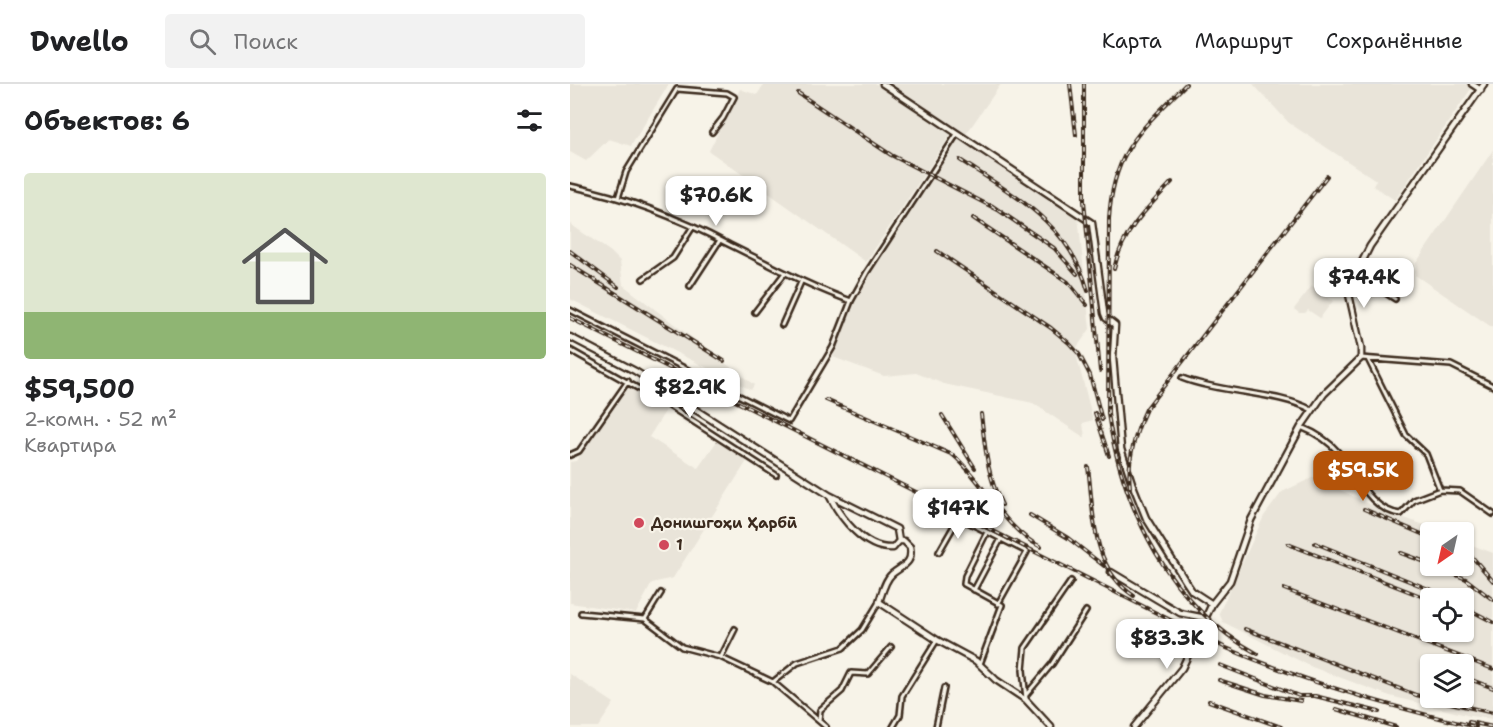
<!DOCTYPE html>
<html lang="ru">
<meta charset="utf-8">
<style>
:root{--surface:#fff;--page:#f2f2f2;--text:#202124;--muted:#757577;--line:#e0e0e0;--accent:#b45309}
body{margin:0;font-family:"Shantell Sans",sans-serif;background:var(--page);color:var(--text);height:100vh;display:flex;flex-direction:column;font-size:22px;white-space:nowrap}
*{box-sizing:border-box;margin:0}
p{font-size:20px;color:var(--muted)}
.icon{flex:none;width:33px;height:33px;fill:none;stroke:currentColor;stroke-width:2;stroke-linecap:round;stroke-linejoin:round}
.map{position:relative;flex:1;overflow:hidden}
.details{display:flex;flex-direction:column;background:var(--surface);width:570px}
.details>*{flex:none}
.needle{width:39px;rotate:214deg}
.tools{position:absolute;left:850px;top:438px;display:grid;gap:12px}
.tools a{display:grid;place-items:center;width:54px;height:54px;border-radius:6px;background:var(--surface);box-shadow:0 2px 4px #0004;font-size:30px}
.price{position:absolute;translate:-50% -51px;padding:0 14px;border-radius:12px;background:#fff;color:#222;font-size:20px;line-height:39px;filter:drop-shadow(0 2px 3px #0008)}
.price::after{content:'';position:absolute;left:50%;top:36px;width:18px;height:14px;margin-left:-9px;background:inherit;clip-path:polygon(0 0,100% 0,50% 100%)}
.price.current{background:var(--accent);color:#fff}
ul{padding:0;list-style:none}
li{display:grid;align-content:center;gap:12px;height:318px;padding:0 24px}
li+li{border-top:2px solid var(--line)}
li span{display:grid;place-items:center;height:186px;border-radius:6px;color:#555}
li>.icon{margin-inline-start:auto}
span .icon{width:108px;height:108px;fill:#fffc;stroke-width:1}
li b{font-size:26px}
h2{display:flex;justify-content:space-between;align-items:center;height:72px;padding:0 24px;font-size:26px}
header{display:flex;align-items:center;gap:36px;box-sizing:border-box;height:84px;padding:0 30px;background:var(--surface);border-bottom:2px solid var(--line)}
header strong{font-size:28px}
nav{display:flex;gap:33px;margin-inline-start:auto;font-size:21px}
.search{width:420px;height:54px;background:var(--page);display:flex;align-items:center;gap:15px;box-sizing:border-box;padding:0 21px;border-radius:6px;color:var(--muted);font-size:22px}
main{display:flex;flex:1;min-height:0}
.map>svg:first-child{display:block}
.built{fill:#e9e4d9;fill-rule:evenodd}
.lines{fill:none;stroke-linecap:round;stroke-linejoin:round}
.street-casing{stroke:#3b2a1e;stroke-width:8}
.secondary-casing{stroke:#3b2a1e;stroke-width:9}
.street{stroke:#f7f3e8;stroke-width:3}
.secondary{stroke:#f7f3e8;stroke-width:4.5}
.rail-casing{stroke:#3b2a1e;stroke-width:4}
.rail{stroke:#f7f3e8;stroke-width:1.5;stroke-dasharray:4.5;stroke-linecap:butt}
.poi-dot{fill:#d1495b;stroke:#f7f3e8;stroke-width:2}
.labels{text-anchor:middle;dominant-baseline:central;stroke-width:4.5;stroke-linejoin:round;paint-order:stroke}
.poi-label{font-size:15px;font-weight:bold;fill:#3b2a1e;stroke:#f7f3e8;text-anchor:start}
</style>
<header>
<strong>Dwello</strong>
<div class="search"><svg class="icon" aria-label="search" viewBox="0 0 24 24"><circle cx="10" cy="10" r="6"/><path d="M15 15l6 6"/></svg>Поиск</div>
<nav><a>Карта</a><a>Маршрут</a><a>Сохранённые</a></nav>
</header>
<main>
<section class="details">
<h2>Объектов: 6<svg class="icon" aria-label="filters" viewBox="0 0 24 24"><path d="M4 7h16M4 17h16"/><circle cx="9" cy="7" r="2"/><circle cx="15" cy="17" r="2"/></svg></h2>
<ul>
<li><span style="background:linear-gradient(#dfe7d0 75%,#8fb573 0)"><svg class="icon" aria-label="home" viewBox="0 0 24 24"><path d="M3 11l9-7 9 7M6 9v11h12V9"/></svg></span><div><b>$59,500</b><p>2-комн. · 52 m²</p><p>Квартира</p></div></li>
</ul>
</section>
<div class="map">
<svg width="923" height="643" viewBox="0 0 923 643">
<rect width="100%" height="100%" fill="#f7f3e8"/>
<filter id="ink" filterUnits="userSpaceOnUse"><feTurbulence type="fractalNoise" baseFrequency=".0167" numOctaves="2"/><feDisplacementMap in="SourceGraphic" scale="12" xChannelSelector="R" yChannelSelector="G"/><feConvolveMatrix kernelMatrix="1 2 1 2 8 2 1 2 1" color-interpolation-filters="sRGB"/></filter>
<g filter="url(#ink)">
<path class="built" d="M0 0H99L61 62 39 55 16 77 0 68Z
M194 0H307L381 50 296 178 139 67 170 5 187 11Z
M317 0H431L394 53Z
M683 0H900L903 2 825 116 803 102 806 96 719 39Z
M388 52 508 132 520 245 505 266 523 336 513 339 515 354 463 319 374 300 346 289 314 292 263 273 287 208Z
M923 66V244L845 191 846 179Z
M0 140 41 168 50 177 53 201 184 301 181 306 0 215Z
M742 202 763 217 750 234 738 226 735 229H729L724 225Z
M59 303 96 326 79 353 128 384 147 357 177 377 103 494 82 499 66 529 0 519V378L6 377Z
M744 393 809 425 874 448H861V482H894V458L923 469V635L900 632 820 612 742 583 653 538 649 529 694 432 712 408ZM861 514H894V548H861ZM861 580H894V614H861Z
M0 590 44 619 28 643H0Z"/>
<g class="lines">
<defs>
<path id="street" d="M0 102C54 113 111 135 160 161 201 181 238 202 281 217
M48 114 56 88 107 5 157 9 164 13 153 34 142 48
M73 195 103 174 122 144
M120 202 150 156
M779 203 814 208 825 215
M0 226 219 337 263 263 281 217 297 188 387 50
M185 228 214 190
M212 241 231 198
M0 266 96 320 206 391
M791 274 881 281 923 302
M798 275 836 351 856 370 870 406 890 407 923 430
M612 294C650 309 709 308 742 326
M71 305 78 295
M98 320H115
M731 343C746 349 758 356 769 369 786 390 800 427 831 430L844 416 870 406
M0 371 9 367 58 297
M364 421 457 468 428 520
M369 468 389 433
M404 506 431 455
M11 529 75 535 112 563 150 573 203 598 256 643
M75 535 91 509
M151 573 165 545
M410 580 432 521 394 500 395 492 417 448
M203 598 227 579 273 564 292 546 309 518
M456 611 482 580 516 527
M456 615 453 586 455 564 501 497
M249 637 250 626 272 607 281 589 298 590 321 563
M323 643 330 631 332 612 367 556
M366 643 374 604"/>
<path id="secondary" d="M313 0 522 139 534 229 536 234 545 241 543 274 551 365 562 399 576 434 616 498 622 507 642 520 660 497 681 436 731 343 754 310 791 274V264L778 206 800 162 914 0
M902 0 911 6
M0 253 65 287 259 411
M259 411 327 445 329 457 323 464C294 466 270 433 259 411Z
M329 457H334L340 463C343 480 333 481 322 490 315 496 312 509 309 518L367 556 406 577 426 596 456 616 481 643
M541 488 610 529 635 534
M564 643 612 584 642 520"/>
</defs>
<use href="#street" class="street-casing"/>
<use href="#secondary" class="secondary-casing"/>
<use href="#street" class="street"/>
<use href="#secondary" class="secondary"/>
<defs>
<path id="rail" d="M500 0 506 51
M514 0V117L530 287
M616 0C571 46 543 66 539 135L538 330C553 426 600 523 688 570
M228 9 321 71 428 126
M390 76C445 112 499 139 518 207
M421 121 484 164 507 190
M403 134 498 198 517 221
M0 167 48 203
M367 167 481 244 499 259 509 270 520 291 532 336
M0 181 154 277
M544 185C552 148 577 124 602 98
M0 234 654 563C738 599 818 622 906 643
M256 316 383 371C416 399 431 443 471 463
M525 329 539 372
M411 330C415 362 417 392 432 421
M372 331 405 384
M518 383C524 429 521 484 564 512
M560 403C557 376 565 349 576 325L757 92
M794 425 861 454
M460 431 498 454 534 482
M745 459 881 514
M718 460 861 516
M831 469 861 480
M894 469 904 475 923 497
M864 482 896 495 923 516
M714 505 923 585
M894 523 923 538
M675 545 846 611 923 629
M650 581 729 612H745L809 628
M894 593 923 604
M649 596 695 611 731 617
M639 617 711 643
M766 625 826 643
M899 638 923 643"/>
</defs>
<use href="#rail" class="rail-casing"/>
<use href="#rail" class="rail"/>
</g>
</g>
<g class="poi-dot">
<circle cx="69" cy="439" r="6"/>
<circle cx="94" cy="461" r="6"/>
</g>
<g class="labels">
<g class="poi-label">
<text x="81" y="439">Донишгоҳи Ҳарбӣ</text>
<text x="106" y="461">1</text>
</g>
</g>
</svg>
<div class="tools">
<a><svg class="needle" viewBox="-14 -14 28 28"><path d="M0-13l5 13h-10z" fill="#e53935"/><path d="M0 13l5-13h-10z" fill="#757577"/></svg></a>
<a><svg class="icon" aria-label="locate" viewBox="0 0 24 24"><circle cx="12" cy="12" r="6"/><path d="M12 2v4M12 18v4M2 12h4M18 12h4"/></svg></a>
<a><svg class="icon" aria-label="layers" viewBox="0 0 24 24"><path d="M12 4l9 5-9 5-9-5zM3 14l9 5 9-5"/></svg></a>
</div>
<b class="price" style="left:146px;top:143px">$70.6K</b>
<b class="price" style="left:794px;top:225px">$74.4K</b>
<b class="price" style="left:120px;top:335px">$82.9K</b>
<b class="price current" style="left:793px;top:418px">$59.5K</b>
<b class="price" style="left:388px;top:456px">$147K</b>
<b class="price" style="left:597px;top:586px">$83.3K</b>
</div>
</main>
